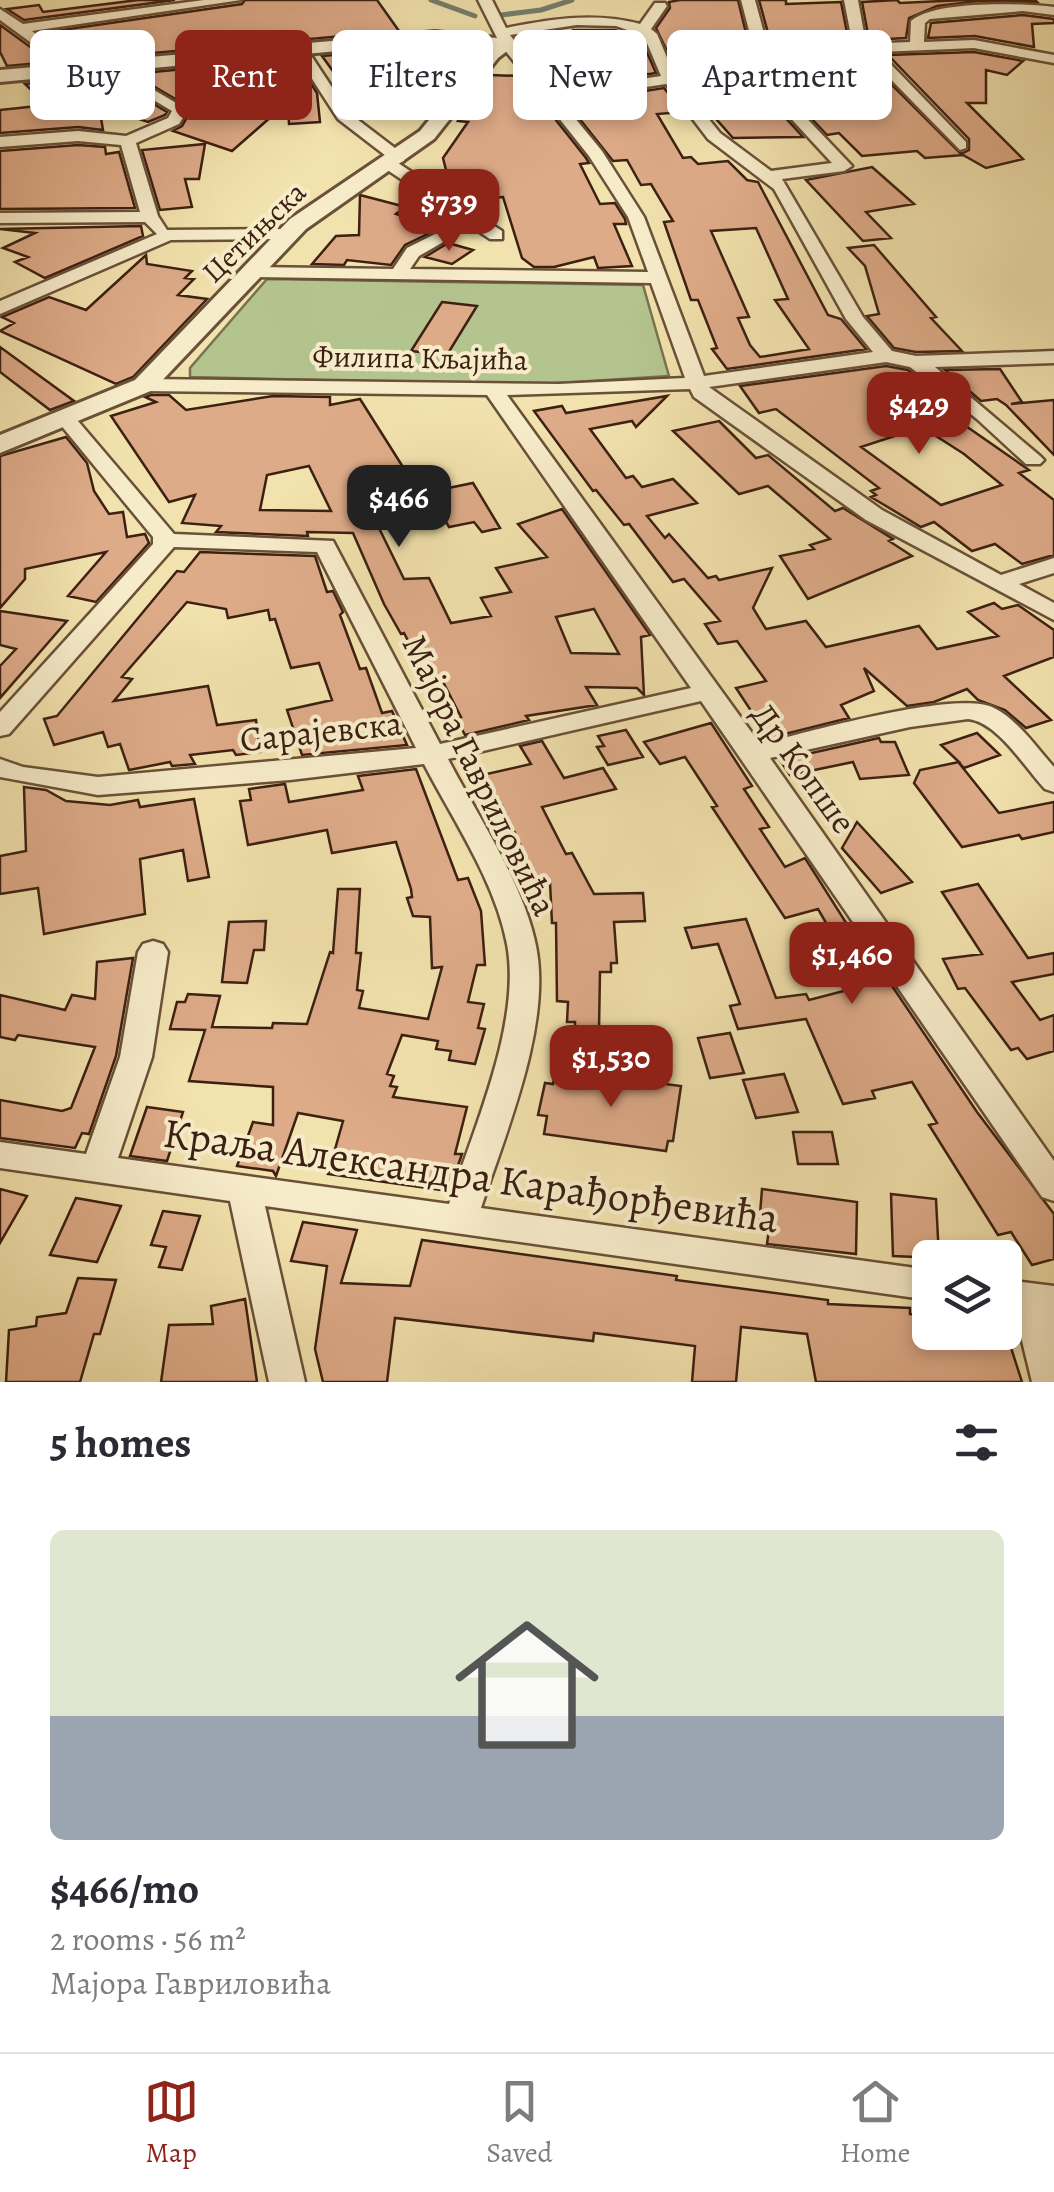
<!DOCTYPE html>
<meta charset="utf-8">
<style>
:root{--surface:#fff;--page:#f2f2f3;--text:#2b2b33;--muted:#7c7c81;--line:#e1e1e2;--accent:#8f2418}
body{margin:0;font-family:Alegreya,serif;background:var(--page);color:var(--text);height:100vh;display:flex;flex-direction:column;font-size:38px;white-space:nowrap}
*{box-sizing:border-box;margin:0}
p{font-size:32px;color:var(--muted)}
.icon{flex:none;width:55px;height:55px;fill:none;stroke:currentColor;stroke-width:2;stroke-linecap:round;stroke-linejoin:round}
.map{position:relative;height:1382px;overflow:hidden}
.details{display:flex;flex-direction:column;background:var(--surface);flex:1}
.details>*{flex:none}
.top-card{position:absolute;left:30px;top:30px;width:995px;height:90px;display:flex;gap:20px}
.fabs{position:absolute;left:912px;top:1240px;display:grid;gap:20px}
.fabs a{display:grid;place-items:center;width:110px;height:110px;border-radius:15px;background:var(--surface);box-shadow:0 5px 15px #0003;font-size:50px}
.price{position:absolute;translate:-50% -85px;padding:0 22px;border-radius:20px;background:var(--accent);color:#fff;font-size:32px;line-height:65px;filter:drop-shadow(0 2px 5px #0008)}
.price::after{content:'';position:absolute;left:50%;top:60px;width:30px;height:22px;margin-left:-15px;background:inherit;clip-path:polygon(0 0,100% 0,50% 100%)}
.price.active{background:#222;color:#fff}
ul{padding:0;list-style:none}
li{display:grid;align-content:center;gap:20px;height:530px;padding:0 50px}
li+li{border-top:2px solid var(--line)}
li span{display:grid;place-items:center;height:310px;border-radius:15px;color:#555}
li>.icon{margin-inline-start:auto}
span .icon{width:180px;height:180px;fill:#fffc;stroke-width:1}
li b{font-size:42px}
h2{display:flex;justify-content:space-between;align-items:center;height:120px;padding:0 50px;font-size:42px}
.pill{padding:0 35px;border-radius:15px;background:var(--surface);box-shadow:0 5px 15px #0003;font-size:35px;line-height:90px}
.pill.active{background:var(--accent);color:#fff}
.dock{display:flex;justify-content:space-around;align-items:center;height:140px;border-top:2px solid var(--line);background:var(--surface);font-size:28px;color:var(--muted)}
.dock a{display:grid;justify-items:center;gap:5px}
.dock .active{color:var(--accent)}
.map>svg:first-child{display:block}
.green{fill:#b4c48e;stroke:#787250;stroke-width:2.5}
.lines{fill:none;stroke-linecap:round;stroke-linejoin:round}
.stream{stroke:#757e6e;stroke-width:5}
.building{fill:#deab89;stroke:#3c2011;stroke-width:2.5;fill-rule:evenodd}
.minor-casing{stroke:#6a5038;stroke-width:5}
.tertiary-casing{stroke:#6a5038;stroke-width:6}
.minor{fill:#f7ecca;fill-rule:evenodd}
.tertiary{fill:#f7ecca;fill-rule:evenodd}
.labels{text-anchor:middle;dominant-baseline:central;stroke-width:8;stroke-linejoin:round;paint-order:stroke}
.far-street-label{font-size:30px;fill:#3c2011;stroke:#f7ecca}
.street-label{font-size:35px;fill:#3c2011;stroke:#f7ecca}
.near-street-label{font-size:42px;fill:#3c2011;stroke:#f7ecca}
</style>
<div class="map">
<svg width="1054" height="1382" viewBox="0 0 1054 1382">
<rect width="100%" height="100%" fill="#f2e2ad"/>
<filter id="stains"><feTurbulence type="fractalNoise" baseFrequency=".002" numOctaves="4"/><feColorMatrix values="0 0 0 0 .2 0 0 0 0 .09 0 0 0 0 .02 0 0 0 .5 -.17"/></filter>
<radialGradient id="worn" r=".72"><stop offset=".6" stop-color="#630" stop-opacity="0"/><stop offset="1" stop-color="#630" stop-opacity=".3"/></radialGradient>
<path class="green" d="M267 279 643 285 669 376 527 385 190 377V368Z"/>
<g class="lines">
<path class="stream" d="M431 0 475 16
M501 15 541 10 572 0"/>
</g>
<path class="building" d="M138 0H175L24 20 7 9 39 5 43 12Z
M245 0H377L399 31 76 60 41 33 242 4Z
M680 0H738L752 58 676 70 656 28 670 8 669 2Z
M759 0H786V4L841 2 849 43 774 55Z
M897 0 900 3 964 0H1035L1037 2 979 1 937 6 909 18 906 38 869 40 862 2Z
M1023 15 1054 19V23L1032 24 1034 47 975 36 928 38 931 23Z
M0 25 51 62 7 66 0 52Z
M573 30H615L641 39 656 73 556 88 549 79 556 80 537 40 572 39Z
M413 48 440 93 383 89 384 104 355 105 354 84 343 85 322 56Z
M974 52 1023 61 1007 75 986 70V103H967L1023 159 986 168 963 155 925 158 917 151 862 156 839 133 827 135 799 105 780 70 864 57 961 154 969 150V139L888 55Z
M267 61 289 84 310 82 317 93 320 122 289 124 288 102 232 151 173 131 182 126 192 109 133 74Z
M759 73 782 114 803 137 733 138 686 85Z
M489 75 521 76 586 158 589 163 580 164 600 204 615 203 625 219 626 224H614L632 266 598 268 594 257 554 267H534L522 258 503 197 488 198 480 174H447L443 158 468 122 458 121Z
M106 76 167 112 165 115 148 122 99 106 103 130 78 127 0 133V110L47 105 25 84Z
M664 88 683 112 657 114 683 158 691 157 698 164 728 161 747 180 758 182 828 315 841 319 866 349 727 369 712 349 717 348 698 300H691L664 222 673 221 651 184 641 185 627 160 613 161 567 103ZM756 228 788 299 775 300 809 349 760 357 750 345 738 318 749 317 711 231Z
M205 144 199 179H185L192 207 160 210 142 150Z
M78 145 105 147 106 154 119 152 135 208 0 209V151Z
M872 167 914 204 866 212 891 238 863 241 806 180Z
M360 195 406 207 396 214 438 229 405 245 391 265 347 260 344 265 312 264 336 236 359 235Z
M141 226 143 236 45 278 15 262 28 257 3 248 35 233 0 229Z
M448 243 473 250 452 264 425 257Z
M874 245 936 317 931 318 962 351 916 352 894 348 867 316 879 314 865 266 848 248Z
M146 255 147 264 192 271 185 278 194 279 178 295 207 299 133 377 116 384 0 331 14 323 2 317 49 297 86 310Z
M442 302 477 306 447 355 411 351Z
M0 347 74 401 50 410 0 372Z
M886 366 908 370 954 406 940 408 1029 470 1019 473 1054 500V555L1022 564 995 544 972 551 934 522 921 527 871 497 876 495 871 491 879 488 776 409 759 413 740 386ZM922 427 964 454 1002 485 941 505 861 447Z
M1000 369 1022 402 1011 404 1054 400V455L1006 405 997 399 981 401 945 370Z
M151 395H169L186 410 273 396 330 397V405L360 399 408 475 375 482 392 521 377 524 404 579 429 578 451 623 491 616 481 598 511 592 496 568 547 557 518 524 562 509 650 635 641 637 644 695 637 688 586 687 597 705 526 716 529 720 465 735 456 718 461 717 441 678 429 681 404 633 401 634 384 604 353 533 307 532 308 536 216 532 221 526 182 523 195 495 169 502 111 416 156 402 145 397ZM309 466 331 511 260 510 267 475ZM594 609 619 654 571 653 556 617Z
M667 396 636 427 632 421 590 429 626 478 633 476 642 487 673 479 697 503 647 516 665 538 669 534 708 578 716 576 719 580 772 568 753 608 766 629 806 621 826 647 919 626 937 649 998 636 968 612 994 603 1002 609 1018 605 1054 630V657L1004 676 1051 720 1026 728 1005 710 978 700 967 689 934 702 907 706 864 668 874 691 841 705 849 718 769 738 736 688 766 681 737 641 718 644 705 624 720 621 684 579 673 582 629 524 624 525 596 490 593 491 534 411 562 406 566 413Z
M719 421 756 458 768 455 835 511 843 508 893 539 889 541 912 556 808 599 780 556 814 549 810 545 830 539 768 486 739 494 673 431Z
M66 437 87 463 94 491 109 514 123 512 127 537 145 534 149 543 96 602 68 596 106 552 25 569V579L0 608V456Z
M473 483 500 528 482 532 474 522 449 527 429 492Z
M200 552 315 556 327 592 333 591 343 612 340 615 360 669 366 668 382 713 392 711 407 745 302 755 287 710 332 700 319 663 291 668 275 619 270 620 268 610 228 618 226 609 187 602 122 677 132 679 114 701 208 686 217 725 256 720 260 752 236 755 233 750 190 755 195 764 172 766 170 762 129 770 120 744 108 747 103 732 54 745 44 719 57 716 177 571 184 572Z
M0 611 67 621 0 698V666L16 649 0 645Z
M711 723 752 786 744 789 769 827 760 829 785 867 805 858 883 981 888 980 977 1112 1054 1214V1259L1032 1265 1011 1232 998 1235 929 1125 937 1123 912 1082 872 1091 875 1098 843 1104 806 1019 738 1029 730 1006 740 1004 718 944 692 948 685 928 746 919 776 998 806 994 809 1000 863 986 818 909 785 918 712 807 717 806 685 757 660 764 644 742Z
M626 730 643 757 608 765 597 747 604 746 598 736Z
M977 733 1000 755 964 768 959 763 999 813 1054 802V832L1022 839 1019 835 962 847 914 783 920 770 959 762 941 745Z
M879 738 881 742H895L909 775 860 779 853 762 790 775 780 760Z
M542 741 564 778 603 768 616 789 542 807 566 854 572 853 594 894 643 893 645 921 614 922 617 963H611V972H600L599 1029 575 1028V1022H567L568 1002 557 1001 556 923H552L550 882 532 886 514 852 523 850 499 799 485 802 469 778 531 764 520 746Z
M416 769 458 880 468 878 481 911 485 965H477L468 1002 484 1004 478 1028 485 1029 475 1064 449 1060 451 1051 436 1049 438 1041 402 1035 387 1074 394 1076 390 1086 397 1087 393 1097 467 1107 455 1154H462L449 1191 328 1174 343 1121 298 1113 276 1176 273 1171 237 1166 253 1122 273 1125V1087L189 1081 205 1030 170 1029 177 1002H185L188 994 220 996 212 1027 272 1028 273 1023 307 1024 330 952 333 953 338 889H360L356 953H361L357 990 363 991 359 1008 428 1019 442 967 432 968 430 917 413 916 407 898 412 897 411 889 396 842 332 853 327 830 248 845 240 801 251 800 249 789 285 784 289 802 363 790 358 776Z
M24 787 46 790 66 801 110 805 138 800 140 807 194 799 209 877 188 881 183 850 140 859 145 914 44 934 38 888 0 894V856L26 851Z
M857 822 912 882 881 893 842 848Z
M978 884 1028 958 1054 953V974L1012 982 1040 1020 1054 1015V1051L1027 1059 1018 1048 1011 1050 965 988 958 989 943 959 982 954 942 892Z
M266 921 264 950H254L247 983 222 982 229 922Z
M133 958 116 1056 89 1134 82 1133 75 1148 0 1138V1100L62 1111 71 1108 95 1047 18 1035 15 1040 0 1037V995L65 1010 72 995 95 999 97 962Z
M730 1033 744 1073 710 1078 698 1038Z
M556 1070 681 1086 673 1141H668L666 1151 544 1134 547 1116 538 1115 545 1083 553 1084Z
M784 1074 798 1112 756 1118 743 1080Z
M147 1107 183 1112 167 1161 130 1156Z
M793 1132H832L838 1164H798Z
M0 1189 27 1196 0 1243Z
M762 1189 857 1202 856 1254 767 1244 769 1229 759 1227Z
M891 1194 936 1199 939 1258 893 1256Z
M76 1198 121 1206 97 1262 50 1255Z
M163 1211 200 1216 182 1270 159 1267 166 1247 151 1245Z
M303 1222 357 1230 341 1283 410 1286 422 1240 677 1276 676 1280 828 1300V1304L910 1308V1314L930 1315V1332H1006L1022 1382H816L807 1334 741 1327 736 1382H692L695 1346 594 1333 593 1341 395 1318 387 1382H323L315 1349 327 1266 291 1261Z
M78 1278 116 1280 100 1334H94L80 1382H6L9 1330 36 1326 37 1317 66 1313Z
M245 1299 257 1382H161L169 1325 213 1324 211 1306Z"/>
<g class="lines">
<defs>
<path id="minor" d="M204 0H241L32 31 79 67V73L74 74 0 20V9L23 24Z
M478 0H492L506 28C551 19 594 12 640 24L655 3H665L667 6 651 29 657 34 674 74 757 61 741 0H755L771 59 853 46 844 0H858L866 44 910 42 911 21C934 0 1022 3 1054 7V15L1023 11 930 19 925 23 924 42 974 40 1054 55V63L974 48 879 52 966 142V148L960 150 865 53 774 67 796 107 852 166 844 171 782 179 863 317 892 351 916 356 1054 351V363L935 367 1040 456 1044 460 1040 464H1026L977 419 910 367 886 362 709 387 882 510 1001 575 1054 558V573L1019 584 1054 603V620L866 520 694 397 690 389 507 395 760 744C805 733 957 689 994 708 1018 720 1036 747 1054 767V792L1045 789C1025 768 998 722 968 719L910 727 770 758 1054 1161V1201L1042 1197 701 701 448 759C477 815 524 884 536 946 552 1025 505 1134 481 1208L930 1270V1300L265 1206 305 1382H269L230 1201 0 1168V1142L86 1154 120 1057 138 952 143 944 153 941 163 944 168 952 152 1057 118 1158 449 1204C473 1130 522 1022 507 944 495 881 453 820 424 764L290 780 98 795 0 777V759L23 767 98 777 416 748 317 552 174 547 9 734 0 736V712L153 544V537L55 418 65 412 72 414 174 534 333 541 440 744 691 688 487 395 144 391 134 385 144 379 559 384 685 378 651 283 253 277 244 272 253 267 393 269 407 248 439 232 448 237 445 241 419 256 410 269 648 272 628 217 589 156 500 44ZM577 25 616 26 644 36 661 76 554 92 510 35ZM761 69 785 112 832 163 771 171 720 133 679 82ZM666 84 708 139 774 189 846 319 873 352 704 376 644 217 602 151 560 100Z
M296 48H306L349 113 404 155V161L398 163 502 231V239H490L383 167V161L390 159 338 119 294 51Z
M110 64 188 110 179 124 136 143 158 216 167 230 289 229 298 234 289 239 171 240 0 314V301L157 234 145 222 0 223V213L140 212 121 145 78 141 0 147V137L78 131 126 136 168 118 172 111 105 71 103 68Z
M1005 1280 1054 1286V1382H1032L1015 1312 1005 1310Z"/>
<path id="tertiary" d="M435 32 507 39 516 44 498 58 434 139 306 229 153 390 0 453V435L135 380 290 219 420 131 488 48 435 42 0 82V70Z"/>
</defs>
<use href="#minor" class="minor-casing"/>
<use href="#tertiary" class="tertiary-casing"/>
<use href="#minor" class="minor"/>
<use href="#tertiary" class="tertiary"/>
</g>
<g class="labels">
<g class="far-street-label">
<text transform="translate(254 232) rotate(-44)">Цетињска</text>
<text transform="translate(420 358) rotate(1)">Филипа Кљајића</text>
</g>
<g class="street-label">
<text transform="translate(321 731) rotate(-6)">Сарајевска</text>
<text transform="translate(804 768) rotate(54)">Др Копше</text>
<text transform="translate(480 775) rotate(64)">Мајора Гавриловића</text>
</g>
<g class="near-street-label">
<text transform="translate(471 1175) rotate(8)">Краља Александра Карађорђевића</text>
</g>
</g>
<rect width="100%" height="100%" filter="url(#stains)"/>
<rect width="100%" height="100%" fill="url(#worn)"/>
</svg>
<div class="fabs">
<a><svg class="icon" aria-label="layers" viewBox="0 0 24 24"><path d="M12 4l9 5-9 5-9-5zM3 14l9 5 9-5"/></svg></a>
</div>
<b class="price" style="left:449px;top:254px">$739</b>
<b class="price" style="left:919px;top:457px">$429</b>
<b class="price active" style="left:399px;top:550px">$466</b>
<b class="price" style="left:852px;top:1007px">$1,460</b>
<b class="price" style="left:611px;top:1110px">$1,530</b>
<div class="top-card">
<a class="pill">Buy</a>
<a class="pill active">Rent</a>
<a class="pill">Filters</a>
<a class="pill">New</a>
<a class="pill">Apartment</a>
</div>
</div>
<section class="details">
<h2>5 homes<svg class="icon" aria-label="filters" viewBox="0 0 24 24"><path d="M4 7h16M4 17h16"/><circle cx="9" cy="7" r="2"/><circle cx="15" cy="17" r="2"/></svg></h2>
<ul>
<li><span style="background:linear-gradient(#dfe7d0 60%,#9aa5b1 0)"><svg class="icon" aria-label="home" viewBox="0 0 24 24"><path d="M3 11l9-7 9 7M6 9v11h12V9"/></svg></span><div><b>$466/mo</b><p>2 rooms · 56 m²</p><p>Мајора Гавриловића</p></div></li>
</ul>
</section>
<nav class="dock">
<a class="active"><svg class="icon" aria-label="map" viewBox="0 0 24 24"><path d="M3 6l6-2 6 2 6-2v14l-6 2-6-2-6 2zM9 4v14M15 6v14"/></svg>Map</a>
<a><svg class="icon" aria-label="saved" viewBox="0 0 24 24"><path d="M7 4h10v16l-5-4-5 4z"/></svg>Saved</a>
<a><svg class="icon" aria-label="home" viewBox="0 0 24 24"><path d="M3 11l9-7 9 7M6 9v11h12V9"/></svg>Home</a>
</nav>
